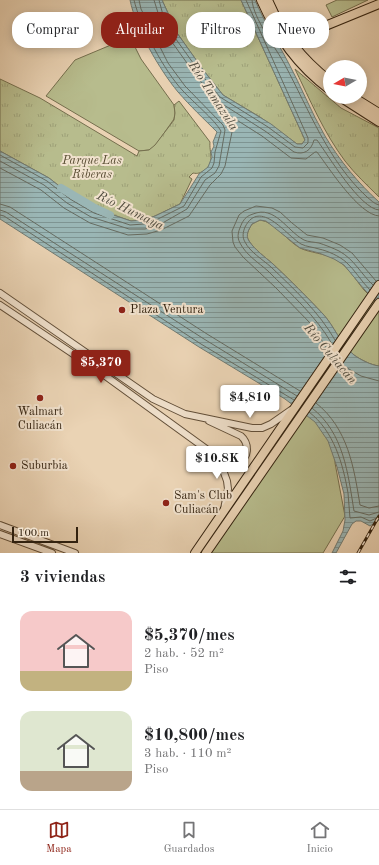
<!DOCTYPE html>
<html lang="es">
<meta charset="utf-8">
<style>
:root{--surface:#fff;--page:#f6f6f6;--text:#202124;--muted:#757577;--line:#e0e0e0;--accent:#8f2418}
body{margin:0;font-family:"Old Standard TT",serif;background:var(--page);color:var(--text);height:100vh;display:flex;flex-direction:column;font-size:15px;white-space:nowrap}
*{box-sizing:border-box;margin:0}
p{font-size:13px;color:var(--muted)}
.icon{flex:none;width:22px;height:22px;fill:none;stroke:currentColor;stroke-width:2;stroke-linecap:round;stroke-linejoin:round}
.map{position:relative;height:553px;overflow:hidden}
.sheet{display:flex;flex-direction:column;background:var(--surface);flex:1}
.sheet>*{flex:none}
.top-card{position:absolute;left:12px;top:12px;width:355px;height:36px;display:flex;gap:8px}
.needle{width:26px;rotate:260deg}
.fabs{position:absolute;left:323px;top:60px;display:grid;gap:8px}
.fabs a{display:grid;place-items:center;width:44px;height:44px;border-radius:50%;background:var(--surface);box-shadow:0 2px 10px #0003;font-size:20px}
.scale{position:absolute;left:12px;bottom:10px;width:66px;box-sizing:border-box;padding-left:4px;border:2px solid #33220f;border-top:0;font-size:11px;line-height:14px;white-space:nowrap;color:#33220f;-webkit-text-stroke:3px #f1e2ce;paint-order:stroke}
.price{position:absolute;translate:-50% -34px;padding:0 9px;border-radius:4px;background:#fff;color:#222;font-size:13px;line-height:26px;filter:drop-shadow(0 1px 2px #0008)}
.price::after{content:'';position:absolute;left:50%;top:24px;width:12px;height:9px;margin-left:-6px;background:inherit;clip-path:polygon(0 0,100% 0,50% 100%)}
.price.active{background:var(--accent);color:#fff}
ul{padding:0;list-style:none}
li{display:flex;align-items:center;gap:12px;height:100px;padding:0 20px}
li span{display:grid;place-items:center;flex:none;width:112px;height:80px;border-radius:12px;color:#555}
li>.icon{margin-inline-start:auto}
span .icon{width:48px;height:48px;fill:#fffc;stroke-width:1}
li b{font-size:17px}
h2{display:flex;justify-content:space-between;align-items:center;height:48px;padding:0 20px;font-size:17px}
.pill{padding:0 14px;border-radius:16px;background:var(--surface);box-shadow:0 2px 10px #0003;font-size:14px;line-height:36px}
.pill.active{background:var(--accent);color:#fff}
.dock{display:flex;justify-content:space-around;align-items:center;height:56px;border-top:1px solid var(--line);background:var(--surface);font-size:11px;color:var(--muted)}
.dock a{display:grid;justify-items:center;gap:2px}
.dock .active{color:var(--accent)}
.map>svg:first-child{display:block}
.green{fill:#b7bc8d;stroke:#756f4e}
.park{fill:url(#park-tufts);stroke:#756f4e}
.water{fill:url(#water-rules);stroke:#717b73}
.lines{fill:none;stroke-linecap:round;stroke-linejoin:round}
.shore{stroke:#666c62;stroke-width:1}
.river{stroke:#9ab6b5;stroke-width:8}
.minor-casing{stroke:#614e38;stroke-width:8}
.major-casing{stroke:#33220f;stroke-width:10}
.minor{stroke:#f1e2ce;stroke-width:6}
.major{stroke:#ead3b4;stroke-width:8}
.rail-casing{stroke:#33220f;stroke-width:3}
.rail{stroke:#f1e2ce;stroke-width:1.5;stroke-dasharray:4.5;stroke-linecap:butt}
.poi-dot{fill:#8f2418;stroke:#f1e2ce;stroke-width:1.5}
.labels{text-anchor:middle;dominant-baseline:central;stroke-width:4;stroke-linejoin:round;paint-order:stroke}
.park-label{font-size:12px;font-style:italic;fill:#54482e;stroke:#f1e2ce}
.poi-label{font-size:12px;fill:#33220f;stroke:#f1e2ce;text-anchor:start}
.water-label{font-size:13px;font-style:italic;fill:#524e41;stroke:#f1e2ce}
</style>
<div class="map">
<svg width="379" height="553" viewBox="0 0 379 553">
<defs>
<pattern id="park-tufts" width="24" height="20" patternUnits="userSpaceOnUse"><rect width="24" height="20" fill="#b7bc8d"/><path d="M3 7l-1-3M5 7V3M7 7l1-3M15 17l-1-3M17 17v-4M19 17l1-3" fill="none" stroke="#9ea178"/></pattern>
<pattern id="water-rules" width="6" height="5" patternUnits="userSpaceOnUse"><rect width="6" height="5" fill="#9ab6b5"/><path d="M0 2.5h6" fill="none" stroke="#7e9492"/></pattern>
</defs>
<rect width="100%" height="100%" fill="#ead3b4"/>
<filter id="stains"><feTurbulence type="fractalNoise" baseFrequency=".005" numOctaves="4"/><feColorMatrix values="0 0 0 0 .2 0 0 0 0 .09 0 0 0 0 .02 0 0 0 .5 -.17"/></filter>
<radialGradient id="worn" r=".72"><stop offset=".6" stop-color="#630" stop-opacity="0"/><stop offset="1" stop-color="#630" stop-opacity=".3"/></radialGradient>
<path class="green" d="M337 0H368L332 17 326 5Z
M130 37 141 59 174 105 175 113 174 119 155 146 149 150 139 151 46 96 75 60Z
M260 220C275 222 286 240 300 248 310 253 324 253 335 259 348 266 355 279 364 290 369 295 374 300 379 305V366C371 365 361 360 354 355 340 344 335 327 323 314 307 297 290 280 273 264 265 257 255 250 249 241 245 235 249 229 252 224Z
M319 396 336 427 335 463 345 516 323 553H211Z"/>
<path class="park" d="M162 0H241L305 140 302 144H297L260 117 223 95 204 71 177 33Z
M295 69 341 108 379 128V197C367 185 355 174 345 161 324 133 310 100 295 69Z
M0 79 40 98 137 156 139 151 149 150 155 145 174 120 175 113 174 105 179 101 210 142C209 152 215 162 205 170 200 173 198 174 193 173L189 177 192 179 180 204 155 216 144 220 131 221 96 209 72 196 49 178 0 151Z"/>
<path class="water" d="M130 0H162L177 33 204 71 223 95 271 124 297 144H302L305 140 241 0H255C264 22 277 41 288 62 301 86 311 112 325 136 340 161 358 183 379 202V305L364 289 344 265 334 259 319 253 300 248 266 221 260 220 252 224C249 229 245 235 249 241 255 250 265 257 273 264 290 280 307 297 323 314 335 327 340 344 354 355 361 360 371 365 379 366V520L370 526 361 521H356L352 524 336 553H332L343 531 345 520 344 494 337 467 328 441 315 422 285 399 199 347 0 219V151L49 178 72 196 96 209 131 221 144 220 155 216 180 204 199 174 208 167 212 157 211 152 214 146 213 142 217 132C204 119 190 106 178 92 159 69 136 29 130 0Z"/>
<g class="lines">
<path class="shore" d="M154 0 159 16 169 38 197 77 216 100 265 131 294 152C304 155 311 151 314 140H317C328 155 360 209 379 210
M159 0 163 15 173 35 201 74 220 97 268 127 295 147 303 148 308 143V138L246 0
M252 0C253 18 276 48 285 65 309 110 328 161 367 197 371 200 374 204 379 205
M0 155 47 181 70 199 94 213 130 225 144 224 156 220 184 206 201 177 212 168 214 163 215 152 221 131C214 119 193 102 183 91 165 72 140 26 134 0
M0 161 44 185 67 203 91 217 129 229H145L159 225 187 209 205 180 215 173 219 166 225 130 223 125 185 86 168 63 141 9 139 0
M0 168 41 190 64 208 90 223 128 235 147 234 161 230 189 216 210 185 221 174 225 166 232 132 230 124 222 115 224 112 262 136 291 158 306 159 315 152H317C329 168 359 215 379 216
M0 204 10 207 207 334 300 391
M0 210 6 212 204 339 297 396
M0 215 4 216 201 344 294 400
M335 340C319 312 294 289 271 267 262 259 250 252 245 242 242 237 243 232 245 227 260 198 286 235 301 244 307 247 313 247 319 249 328 251 339 256 346 262 355 270 361 281 370 290
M332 344C316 316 291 294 268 271 259 263 246 255 240 243 236 236 239 230 242 223 245 218 247 216 253 214 275 205 287 231 304 240 308 242 314 242 319 243 325 245 333 248 339 251 354 259 361 274 373 285
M328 350 312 325 276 288 243 257 235 247 233 242 232 231 239 215 244 211 256 206 272 208 280 212 292 223 307 235 323 238 340 245 352 253 376 281
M342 365 361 376 379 381
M316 403C348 428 354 468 360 505L369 508 379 506
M312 408C344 433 348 474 354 511L369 515 379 512
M309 412C334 431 343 464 348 493 349 501 349 510 350 518L361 517 370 521 379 517"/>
<path class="river" d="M61 188 93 207 110 215"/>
<defs>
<path id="minor" d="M0 293 153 399 185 414 252 428H262L271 424 291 410
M0 305 100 372 209 451 223 470 227 481 228 489 224 509
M209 421 241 436C249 443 250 460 237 462 229 464 219 457 212 453
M0 525 75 553
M0 534 52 553"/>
<path id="major" d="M261 0C278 38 297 65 330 90
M268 0C283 35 301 58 330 81
M286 42 379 4
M340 97 379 122
M353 97 379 113
M195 553 379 285
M206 553 379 303"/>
</defs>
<use href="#minor" class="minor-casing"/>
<use href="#major" class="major-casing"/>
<use href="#minor" class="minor"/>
<use href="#major" class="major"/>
<defs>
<path id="rail" d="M358 553 379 516"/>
</defs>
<use href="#rail" class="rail-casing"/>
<use href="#rail" class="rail"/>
</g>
<g class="poi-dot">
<circle cx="122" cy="310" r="4"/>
<circle cx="40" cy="398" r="4"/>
<circle cx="13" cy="466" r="4"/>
<circle cx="166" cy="503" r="4"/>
</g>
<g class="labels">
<g class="park-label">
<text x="92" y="161">Parque Las<tspan x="92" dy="14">Riberas</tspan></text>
</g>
<g class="poi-label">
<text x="130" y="310">Plaza Ventura</text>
<text x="40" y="412" text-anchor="middle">Walmart<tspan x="40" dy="14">Culiacán</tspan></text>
<text x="21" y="466">Suburbia</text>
<text x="174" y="496">Sam's Club<tspan x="174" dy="14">Culiacán</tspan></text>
</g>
<g class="water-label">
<text transform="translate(213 96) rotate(57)">Río Tamazula</text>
<text transform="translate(130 211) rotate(26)">Río Humaya</text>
<text transform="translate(330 354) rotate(50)">Río Culiacán</text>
</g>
</g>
<rect width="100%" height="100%" filter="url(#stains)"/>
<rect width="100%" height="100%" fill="url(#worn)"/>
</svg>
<div class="fabs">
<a><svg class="needle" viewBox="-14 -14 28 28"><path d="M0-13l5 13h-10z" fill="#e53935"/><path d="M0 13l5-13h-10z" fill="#757577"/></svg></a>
</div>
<div class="scale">100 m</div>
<b class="price active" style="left:101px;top:384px">$5,370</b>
<b class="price" style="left:250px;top:419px">$4,810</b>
<b class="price" style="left:217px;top:480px">$10.8K</b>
<div class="top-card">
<a class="pill">Comprar</a>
<a class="pill active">Alquilar</a>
<a class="pill">Filtros</a>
<a class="pill">Nuevo</a>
</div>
</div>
<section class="sheet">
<h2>3 viviendas<svg class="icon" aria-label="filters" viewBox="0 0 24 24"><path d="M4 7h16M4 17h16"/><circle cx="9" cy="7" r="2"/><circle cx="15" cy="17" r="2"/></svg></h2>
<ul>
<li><span style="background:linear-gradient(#f6c9c9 75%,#c2b280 0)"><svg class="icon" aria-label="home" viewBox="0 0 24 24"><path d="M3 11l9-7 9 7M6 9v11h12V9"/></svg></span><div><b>$5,370/mes</b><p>2 hab. · 52 m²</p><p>Piso</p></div></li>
<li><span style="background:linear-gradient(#dfe7d0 75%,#b9a48a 0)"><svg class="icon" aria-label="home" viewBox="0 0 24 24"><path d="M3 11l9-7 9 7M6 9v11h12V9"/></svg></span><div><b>$10,800/mes</b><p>3 hab. · 110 m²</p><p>Piso</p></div></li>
</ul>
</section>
<nav class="dock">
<a class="active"><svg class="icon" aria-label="map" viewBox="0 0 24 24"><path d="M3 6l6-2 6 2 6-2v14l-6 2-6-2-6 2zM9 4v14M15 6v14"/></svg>Mapa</a>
<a><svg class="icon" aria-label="saved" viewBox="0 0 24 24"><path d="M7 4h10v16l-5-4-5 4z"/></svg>Guardados</a>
<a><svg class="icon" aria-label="home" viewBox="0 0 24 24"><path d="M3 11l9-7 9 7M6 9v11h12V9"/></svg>Inicio</a>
</nav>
